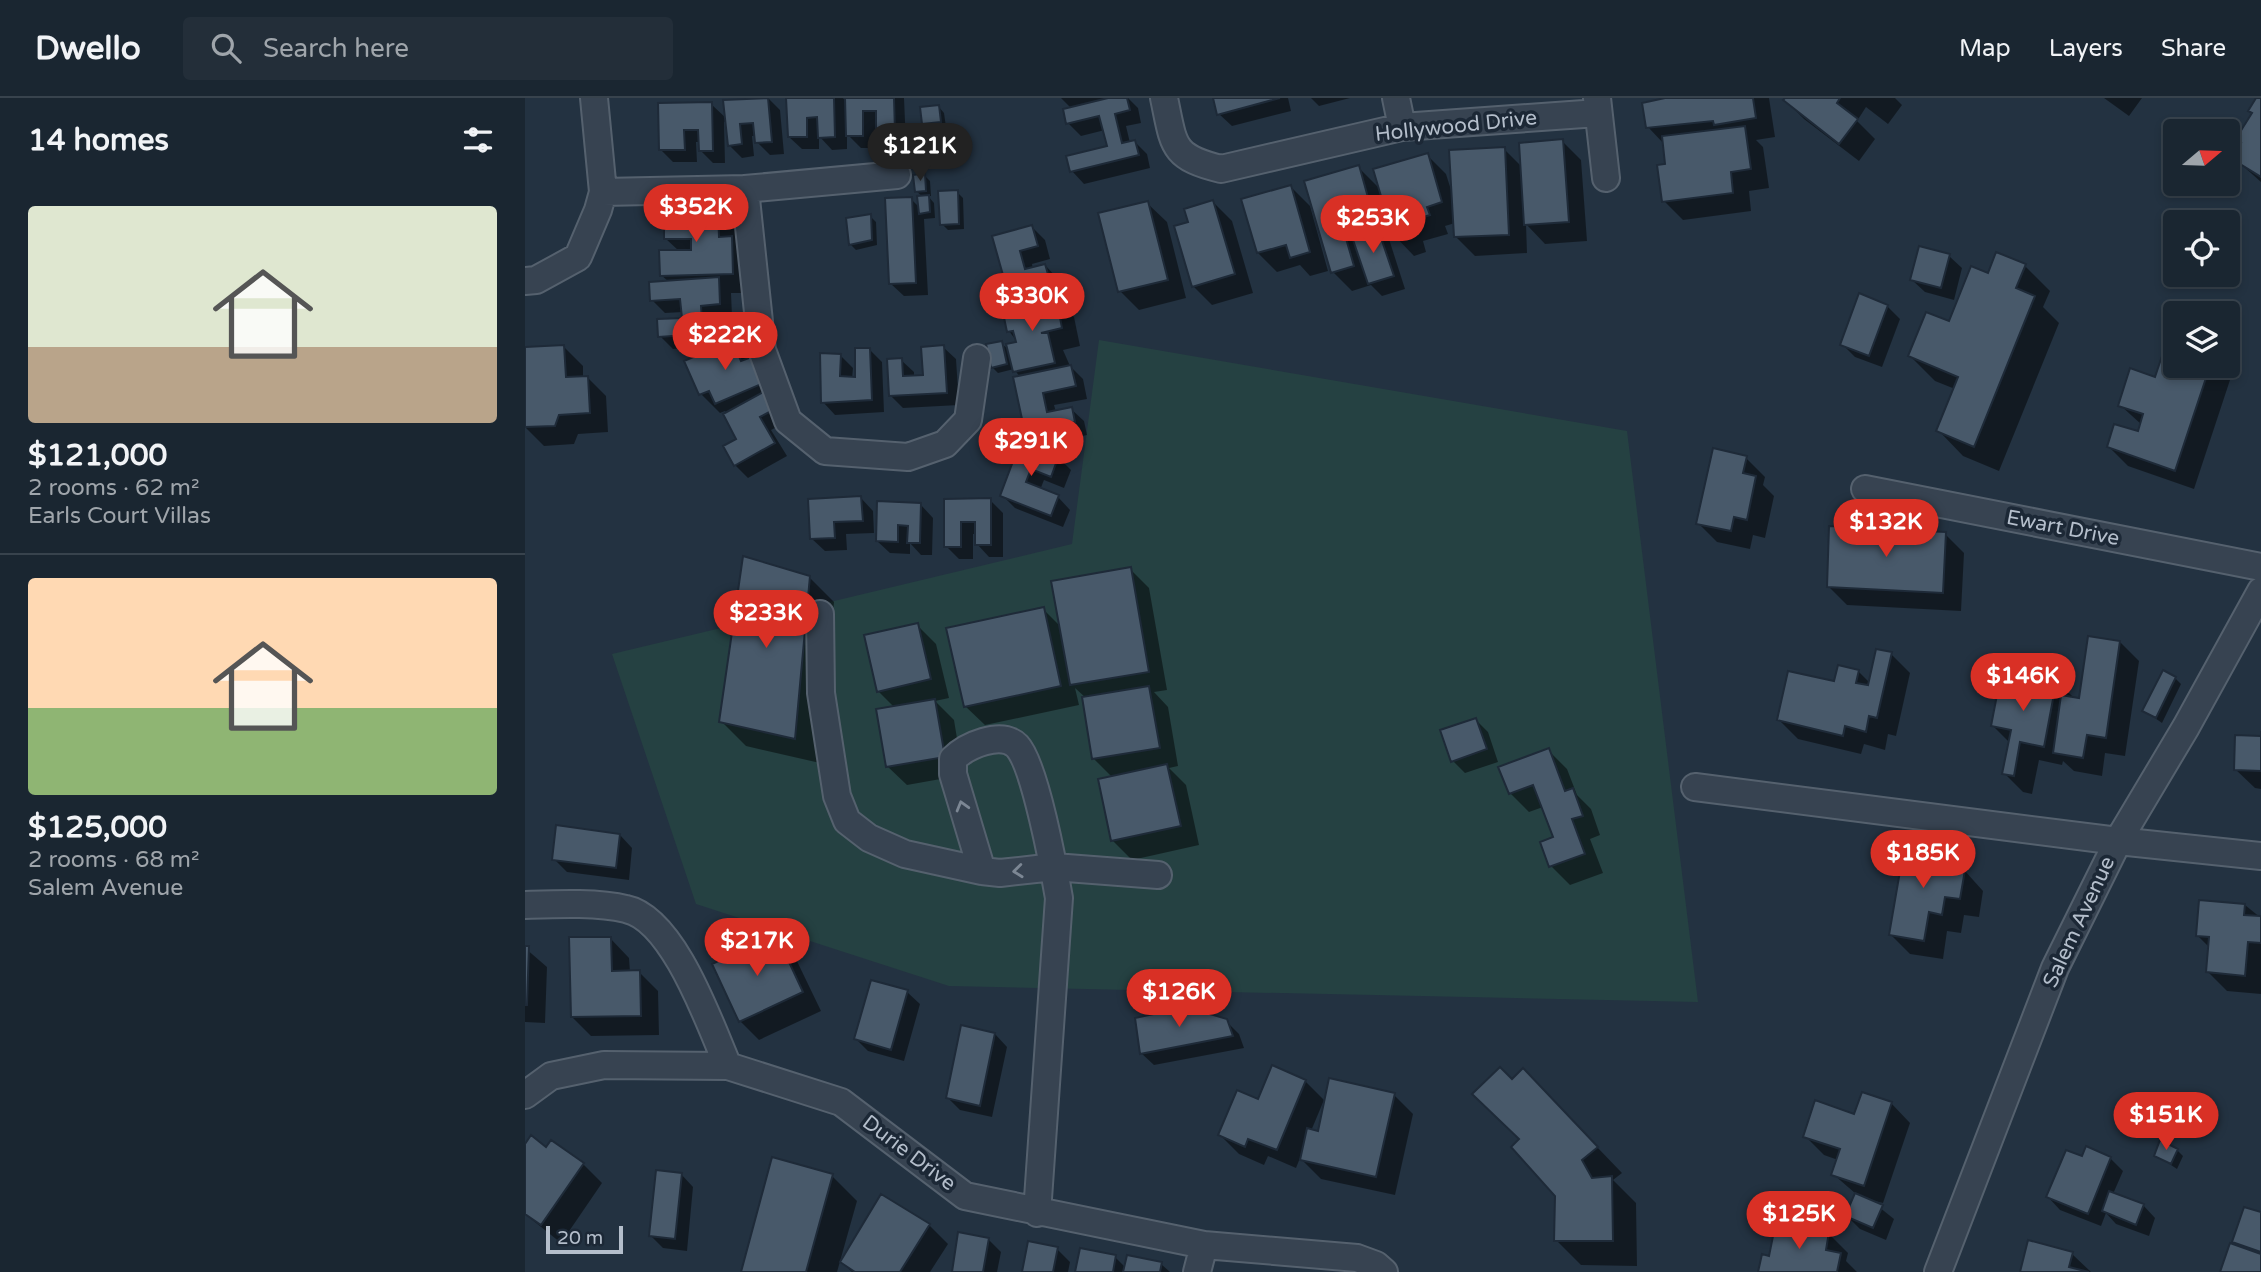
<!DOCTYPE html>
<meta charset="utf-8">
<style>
:root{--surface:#1a2631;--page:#232e39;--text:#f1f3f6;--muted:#9fa5ab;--line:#38434d;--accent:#d93025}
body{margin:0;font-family:"Varela Round",sans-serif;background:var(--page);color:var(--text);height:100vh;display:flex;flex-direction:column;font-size:26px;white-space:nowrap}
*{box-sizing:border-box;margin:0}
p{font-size:23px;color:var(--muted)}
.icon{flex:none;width:38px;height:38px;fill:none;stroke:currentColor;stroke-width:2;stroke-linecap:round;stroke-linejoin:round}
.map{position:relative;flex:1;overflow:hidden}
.side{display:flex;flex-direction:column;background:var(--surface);width:525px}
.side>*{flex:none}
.needle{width:46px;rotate:71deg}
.controls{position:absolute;left:1638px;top:21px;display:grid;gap:14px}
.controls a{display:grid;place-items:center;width:77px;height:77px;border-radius:7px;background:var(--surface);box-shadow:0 4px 10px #0003,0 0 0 2px var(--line);font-size:35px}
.scale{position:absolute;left:21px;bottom:18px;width:77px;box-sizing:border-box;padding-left:7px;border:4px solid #b4becb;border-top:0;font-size:19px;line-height:24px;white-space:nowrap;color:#b4becb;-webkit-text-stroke:5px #1c2836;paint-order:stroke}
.price{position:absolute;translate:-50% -60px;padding:0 16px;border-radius:24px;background:var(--accent);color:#fff;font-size:23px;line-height:46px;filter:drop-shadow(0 2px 4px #0008)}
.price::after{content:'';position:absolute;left:50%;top:42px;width:21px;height:16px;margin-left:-10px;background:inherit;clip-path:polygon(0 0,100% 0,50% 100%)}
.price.on{background:#222;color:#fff}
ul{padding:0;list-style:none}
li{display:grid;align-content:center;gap:14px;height:371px;padding:0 28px}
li+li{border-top:2px solid var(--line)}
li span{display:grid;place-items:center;height:217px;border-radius:7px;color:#555}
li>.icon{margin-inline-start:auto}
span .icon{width:126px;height:126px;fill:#fffc;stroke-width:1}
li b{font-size:30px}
h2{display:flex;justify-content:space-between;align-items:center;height:84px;padding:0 28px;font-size:30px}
header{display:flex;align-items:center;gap:42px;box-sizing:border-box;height:98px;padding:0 35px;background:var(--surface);border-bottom:2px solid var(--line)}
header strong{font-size:33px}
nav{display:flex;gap:38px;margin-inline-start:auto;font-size:24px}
.search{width:490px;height:63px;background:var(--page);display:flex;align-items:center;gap:18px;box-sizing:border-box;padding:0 24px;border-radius:7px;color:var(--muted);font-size:26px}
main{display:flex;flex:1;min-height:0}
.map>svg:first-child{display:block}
.green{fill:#254142}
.shadow{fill:#0007}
.building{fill:#48596a;stroke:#1e2a38;stroke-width:2}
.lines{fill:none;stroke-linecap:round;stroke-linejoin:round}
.street-casing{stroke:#55616e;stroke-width:30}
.street{stroke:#374351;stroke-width:26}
.oneway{stroke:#7c8794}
.labels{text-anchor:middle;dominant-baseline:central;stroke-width:7;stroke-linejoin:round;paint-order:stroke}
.street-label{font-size:21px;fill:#b4becb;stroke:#1c2836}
</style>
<header>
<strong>Dwello</strong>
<div class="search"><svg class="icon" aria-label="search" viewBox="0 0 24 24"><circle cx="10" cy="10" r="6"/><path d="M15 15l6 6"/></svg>Search here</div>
<nav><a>Map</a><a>Layers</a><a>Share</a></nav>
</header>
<main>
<section class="side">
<h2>14 homes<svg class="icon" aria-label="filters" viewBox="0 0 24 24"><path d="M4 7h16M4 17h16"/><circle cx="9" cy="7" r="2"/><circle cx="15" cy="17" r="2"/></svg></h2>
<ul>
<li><span style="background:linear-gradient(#dfe7d0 65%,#b9a48a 0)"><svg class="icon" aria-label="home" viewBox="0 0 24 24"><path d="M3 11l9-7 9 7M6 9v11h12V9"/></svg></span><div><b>$121,000</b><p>2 rooms · 62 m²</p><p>Earls Court Villas</p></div></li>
<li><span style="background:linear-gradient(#ffd9b3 60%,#8fb573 0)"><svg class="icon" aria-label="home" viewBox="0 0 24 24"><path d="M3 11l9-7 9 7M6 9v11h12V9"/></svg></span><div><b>$125,000</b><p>2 rooms · 68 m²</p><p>Salem Avenue</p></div></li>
</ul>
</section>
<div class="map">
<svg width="1736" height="1174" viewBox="0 0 1736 1174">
<rect width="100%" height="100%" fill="#233241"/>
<path class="green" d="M574 242 1102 333 1173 904 424 888 171 806 87 556 547 446Z"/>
<path class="shadow" d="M243 0 255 12 259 56 245 57 232 44 231 38H227L229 58 217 60 204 47 202 23 199 24 200 65H188L175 52V44H171L172 64H148L136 52 186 6 202 21 200 3Z
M263 0H318L322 4V0H379L381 46H366L350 30V50H336L322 36V51L307 52 294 38V51H277L264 39Z
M536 0H603L613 10 616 25 601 28 605 45 610 44 622 56 625 70 559 86 547 73 584 49 580 32 556 38 543 25 547 11Z
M690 0H763L766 13 707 28 694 16Z
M786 0H825L794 8Z
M1142 0H1244L1250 39 1231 42 1238 49 1244 90 1224 93 1226 113 1158 122 1139 103 1142 68 1139 46 1123 29Z
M1262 0H1370L1377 7 1363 26 1341 9 1332 23 1350 41 1334 63 1279 21 1260 2Z
M1579 0H1617L1604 18Z
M1733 0H1736V84L1709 60 1718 46Z
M414 9 419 15 421 29 404 31 399 26Z
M1037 43 1056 62 1062 143 1020 146 1001 126 1002 155 950 158 931 139 930 125 920 128 923 136 898 143 901 154 889 158 866 134 867 140 864 141 880 191 857 198 846 187 827 193 808 174 782 84 833 69 856 92 902 57 921 76 927 95 979 51 997 69Z
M399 77 405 83 406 98H403L409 105 410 120 399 121 403 197 379 198 366 186 386 101 395 110 398 99 391 93Z
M766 89 785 108 803 173 785 178 775 167 752 174 733 155Z
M432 94 438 100 439 131 423 132 417 126Z
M688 104 707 123 728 195 687 207 668 188 666 126Z
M622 105 642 124 661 200 614 212 595 193Z
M193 112 212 131V146L225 159 226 195H206L207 218 188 220 190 248 148 251 135 238 159 222 158 214 140 215 127 202 144 184 136 177 154 153 141 141Z
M345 118 351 124 352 147 331 152 325 146Z
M507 129 520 142 525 161 507 166 508 171 520 167 532 180 536 195 528 198 549 219 555 248 538 252 545 268 558 281 562 301 529 307 531 314 546 311 559 323 562 337 514 347 502 334 495 279 489 271 473 275 467 269 476 245 485 253 493 245 484 233 498 207 484 194 469 140Z
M1424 158 1437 170 1429 202 1400 194 1387 182Z
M1500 168 1525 193 1518 209 1534 225 1474 373 1438 358 1413 332 1430 291 1410 283 1385 258 1425 225 1464 178Z
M1362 208 1375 221 1357 269 1330 259 1317 246Z
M206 244 224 262 261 324 246 332 262 358 223 380 210 367 214 341 202 316 200 313 195 315 176 296Z
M39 249 58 268V280L62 279 81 298 83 334 53 336 49 346 19 348 0 329V251Z
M418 249 431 261 434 307 378 310 365 297 376 262 389 274V279H400Z
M1642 249 1650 251V268H1690L1705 282 1669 391 1603 368 1584 349 1614 336 1617 327 1595 307 1631 281Z
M344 251 357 264 359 314 310 317 298 304 315 257 328 270 327 281H332Z
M497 345 533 359 546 372 539 390 519 382 515 392 533 399 545 412 538 429 490 410 477 397Z
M1221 360 1240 379 1238 387 1249 398 1240 440 1228 437 1225 451 1192 444 1173 425Z
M336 400 348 413 349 435 321 436 322 452 300 453 287 441Z
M421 402H465L478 415V459H464L452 446V436H448V461H434L421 448Z
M396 407 408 420 407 457H396L385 445V456L365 455 352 443Z
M1420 436 1439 455 1436 513 1322 507 1303 488Z
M605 471 624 490 642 592 629 594 643 609 653 668 644 670 661 687 674 747 607 762 588 743V680L569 661 561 600 550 590 554 607 460 627 440 608 518 511 536 529Z
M284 479 309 504 295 665 221 648 196 623Z
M392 527 411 546 424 600 410 603 429 622 438 677 382 687 362 668 370 610 353 593Z
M1595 544 1614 563 1600 658 1580 655 1577 678 1549 673 1538 663 1537 667 1514 662 1507 696 1498 694 1479 675 1485 645 1467 627 1495 581 1507 588 1531 582 1550 601 1556 602Z
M1366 556 1385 575 1371 638 1363 636 1360 652 1339 646 1336 656 1273 641 1254 622 1334 574 1345 585Z
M1650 580 1656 586 1637 625 1620 613Z
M951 622 963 634 973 664 940 675 928 663Z
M1736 640V691L1730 690 1710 671Z
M1023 652 1042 671 1052 697 1066 711 1075 737 1065 741 1078 775 1045 787 1026 768 1030 740 1018 709 1004 714 985 695Z
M95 737 107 750 104 782 42 774 29 761Z
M1422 753 1458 793 1454 819 1439 817 1436 835 1422 833 1418 861 1385 856 1366 837Z
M1720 807 1736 820V896L1702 893 1683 874 1684 849 1673 838Z
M250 838 269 857 296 913 234 942 215 923Z
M85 840 104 860 105 874H114L133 893 134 937 66 938 47 919Z
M0 850 22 869 20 925 0 924Z
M382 894 395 906 379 963 343 953 331 941Z
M701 923 714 936 719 950 629 967 616 955Z
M470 936 482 949 467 1019 435 1012 423 1000Z
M780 983 799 1002 786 1033 794 1035 869 997 888 1016 870 1097 796 1081 775 1060 771 1070 743 1058 739 1067 714 1056 695 1037 734 1003Z
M987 983 1023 998 1097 1075 1088 1082 1111 1105 1112 1168 1056 1167 1031 1142V1097L996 1041Z
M1366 1005 1385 1025 1358 1105 1350 1103 1349 1105 1369 1121 1361 1142 1335 1131 1322 1118 1331 1096 1308 1076 1313 1062 1299 1057 1280 1038Z
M0 1049 22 1051 58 1066 77 1085 36 1145 0 1116Z
M1652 1052 1658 1058 1652 1071 1631 1057Z
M1585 1060 1598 1073 1588 1096 1618 1107 1630 1120 1624 1138 1591 1126 1581 1115 1576 1128 1535 1112 1523 1099 1558 1061Z
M156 1076 168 1089 162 1153 138 1150 126 1138Z
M307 1078 332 1103 312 1174H218Z
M1736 1116V1174H1697L1717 1151 1709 1144Z
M404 1127 423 1146 405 1174H327L317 1164Z
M1304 1136 1323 1155 1321 1163 1332 1174H1235L1245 1160Z
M463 1141 476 1154 472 1174H428Z
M532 1151 545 1164 543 1174H498Z
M1547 1156 1566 1174H1497Z
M590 1159 601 1170 636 1166 645 1174H552Z"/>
<path class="building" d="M243 0 247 44 230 45 228 25 215 26 217 46 203 48 198 2Z
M261 0H309L310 39 293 40 292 19 282 20V39H263Z
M320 0H369L370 34H351V13H338V38H321Z
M583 0H602L605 12 590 16 597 45 610 42 614 57 545 74 541 58 582 48 574 18 541 26 538 11Z
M688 0H755L692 17Z
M1140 0H1228L1231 20 1189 27 1188 23 1121 30 1117 5Z
M1260 0H1315L1312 5 1333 21 1314 46 1258 2Z
M1731 0H1736V79L1707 61 1716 45 1710 42 1727 15 1723 13Z
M187 4 188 53H174L173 32H159L160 52H134L133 5Z
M414 7 416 24 397 26 395 9Z
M1220 28 1226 71 1206 74 1208 95 1137 104 1132 67 1140 66 1137 38Z
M1038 41 1044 124 999 127 994 45Z
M980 49 984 137 929 139 924 52Z
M903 55 917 104 902 109 905 117 880 125 884 135 868 139 848 71Z
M834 67 849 121 818 130 829 168 806 175 779 83Z
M400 75 401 93 390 94 388 77Z
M766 87 785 154 765 160 761 147 732 155 716 101Z
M433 92 434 126 415 127 413 93Z
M404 97 405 114 394 116 392 98Z
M387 99 391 185 364 186 360 100Z
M688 102 710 176 667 189 649 128 663 124 659 111Z
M623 103 643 182 593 194 573 115Z
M193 110 194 139 207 138 208 176 135 178 134 152H166V141H139V111Z
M346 116 347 142 324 147 321 120Z
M507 127 513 148 495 153 500 171 520 166 525 183 483 195 467 138Z
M852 128 869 178 843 186 826 136Z
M1394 148 1425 156 1416 190 1385 182Z
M1471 154 1501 166 1491 190 1510 198 1449 349 1411 333 1433 279 1383 258 1401 214 1424 223 1446 168 1463 175Z
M194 179 195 206 176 208 178 236 133 239 132 221 157 220 155 201 125 203 124 184Z
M1334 195 1363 207 1344 258 1315 247Z
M531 198 537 230 516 235H523L530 265 488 274 481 246 491 244 488 233 482 234 477 210Z
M207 242 216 263 232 257 243 283 190 306 184 293 174 297 159 263Z
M477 243 482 266 466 270 461 246Z
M1641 246 1650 249V268H1685L1650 373 1582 349 1589 326 1613 333 1618 316 1593 308 1605 270 1630 279Z
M39 247 41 279 63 278 65 315 34 317 30 328 0 329V249Z
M419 247 422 295 364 298 362 261 377 260 378 278 398 277 396 249Z
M330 250H345L347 302 296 305 295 255 316 256 315 278 330 279Z
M546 267 551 288 518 295 522 314 547 309 550 324 500 335 488 279Z
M240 293 250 311 235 319 250 345 209 368 198 348 211 341 198 316Z
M496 342 534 357 526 379 506 371 501 384 534 397 526 418 475 398Z
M1188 350 1222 358 1218 375 1231 378 1222 422 1209 419 1206 433 1171 426Z
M336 398 338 423 309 424 310 440 285 441 283 401Z
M466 400V447H450V424H436V449H419V401Z
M352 403 396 405 395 445H382L383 428 373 427V444L351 443Z
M1304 428 1421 434 1418 495 1302 489Z
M218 458 285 478 270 641 194 624Z
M606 469 624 574 545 587 526 483Z
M519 509 536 588 439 609 421 530Z
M393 525 406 581 352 594 339 537Z
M1563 538 1595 543 1581 640 1562 637 1558 660 1528 655 1536 597 1554 600Z
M1351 551 1367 554 1352 620 1344 618 1341 634 1320 628 1318 638 1252 622 1263 573 1309 583 1313 567 1334 572 1331 585 1343 587Z
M1638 572 1651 579 1631 620 1617 613Z
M1476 576 1496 580 1495 584 1506 586 1508 576 1532 580 1519 649 1495 644 1489 678 1477 676 1486 632 1466 628Z
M624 588 635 650 567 661 557 599Z
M410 601 420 659 361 669 351 611Z
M951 620 962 651 926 664 915 632Z
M1736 633V673L1709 672 1710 637 1736 638Z
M1024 650 1040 693 1048 690 1058 718 1047 721 1060 756 1024 769 1015 744 1028 739 1008 687 984 696 973 669Z
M642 666 656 728 586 743 573 681Z
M31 727 95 736 91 770 27 762Z
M1380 744 1423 752 1421 769 1440 772 1435 801 1420 799 1417 817 1404 814 1399 843 1364 837Z
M1674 802 1720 806 1719 817 1736 818V845L1723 844 1720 878 1681 874 1684 839 1671 838Z
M251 836 278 894 214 924 187 866Z
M44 839H86L87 873 115 872 116 918 46 919Z
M0 848H4L2 907H0Z
M346 882 383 892 366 952 329 941Z
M661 909 702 921 708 938 615 956 610 920Z
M436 927 470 935 455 1008 421 1000Z
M747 967 781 982 752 1052 723 1041 720 1049 693 1037 712 992 733 1001Z
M975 969 987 981 998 970 1073 1049 1057 1062 1067 1080 1087 1078 1088 1143H1029L1030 1098 986 1049 994 1041 947 996Z
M804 980 870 995 851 1079 775 1062 782 1030 793 1033Z
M1337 994 1367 1004 1339 1088 1306 1077 1315 1051 1278 1039 1290 1002 1329 1016Z
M6 1037 21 1049 26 1042 59 1065 16 1127 0 1116V1046Z
M1635 1042 1653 1051 1646 1066 1629 1058Z
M1561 1048 1586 1059 1563 1116 1521 1099 1541 1052 1557 1058Z
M247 1059 308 1076 281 1174H216Z
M131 1072 157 1075 150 1141 124 1138Z
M1584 1093 1619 1106 1611 1127 1577 1113Z
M1330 1095 1358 1107 1348 1130 1320 1118Z
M356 1096 405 1126 375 1174H330L315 1164Z
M1719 1109 1736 1114V1154L1707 1144Z
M1251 1123 1304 1134 1301 1152 1316 1155 1312 1174H1233L1237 1156 1244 1158Z
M433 1134 464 1140 458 1174H427Z
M1503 1142 1548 1154 1544 1169 1564 1174H1495Z
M503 1143 533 1149 528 1174H497Z
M1705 1145 1736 1156V1174H1695Z
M555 1150 591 1157 588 1174H550Z
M602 1157 637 1164 635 1174H598Z"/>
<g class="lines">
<defs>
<path id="street" d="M639 0C649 47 646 59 696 71L877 29 1073 15
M871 0 877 29
M1072 0 1081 80
M220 91 237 252 263 323 300 353 383 359 420 346 443 322 452 260
M78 94 220 91 372 77
M0 183 11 182 53 159 73 112 78 94 69 0
M1340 391 1736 469
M295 516 296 595 312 698 322 723 344 740 380 756 457 773 475 775 529 769 633 777
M1170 689 1593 743 1736 758
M457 773 428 676V661C441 648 476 632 492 648 510 667 529 771 534 800L512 1115
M0 807C30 806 73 804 101 811 149 821 185 927 203 968
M0 997 26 978 79 967 203 968 316 1004 440 1098 679 1147 832 1160 851 1167 859 1174
M672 1174 679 1147
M1413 1174 1530 870 1593 743 1661 629 1736 493"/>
</defs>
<use href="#street" class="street-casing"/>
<use href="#street" class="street"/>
</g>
<defs><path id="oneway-chevron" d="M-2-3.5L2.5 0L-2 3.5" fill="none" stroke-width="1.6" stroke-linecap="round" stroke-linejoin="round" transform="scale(1.75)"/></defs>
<g class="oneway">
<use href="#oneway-chevron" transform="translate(437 708) rotate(-106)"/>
<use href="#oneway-chevron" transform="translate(493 773) rotate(174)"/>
</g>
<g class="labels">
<g class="street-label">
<text transform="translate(931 28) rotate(-6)">Hollywood Drive</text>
<text transform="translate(1538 430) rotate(11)">Ewart Drive</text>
<text transform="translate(1554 824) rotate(-65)">Salem Avenue</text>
<text transform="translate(384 1055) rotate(37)">Durie Drive</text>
</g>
</g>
</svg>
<div class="controls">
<a><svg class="needle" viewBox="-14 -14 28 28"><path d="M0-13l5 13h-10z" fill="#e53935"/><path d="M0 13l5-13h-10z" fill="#9fa5ab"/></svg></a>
<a><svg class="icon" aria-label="locate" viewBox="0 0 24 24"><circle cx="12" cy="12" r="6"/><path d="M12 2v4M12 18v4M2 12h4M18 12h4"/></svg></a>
<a><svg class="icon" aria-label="layers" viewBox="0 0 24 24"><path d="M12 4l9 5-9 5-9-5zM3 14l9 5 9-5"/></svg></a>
</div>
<div class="scale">20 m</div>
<b class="price on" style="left:395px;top:85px">$121K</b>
<b class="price" style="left:171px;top:146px">$352K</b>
<b class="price" style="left:848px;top:157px">$253K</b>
<b class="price" style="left:507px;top:235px">$330K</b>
<b class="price" style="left:200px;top:274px">$222K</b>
<b class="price" style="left:506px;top:380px">$291K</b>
<b class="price" style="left:1361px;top:461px">$132K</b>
<b class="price" style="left:241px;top:552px">$233K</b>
<b class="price" style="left:1498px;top:615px">$146K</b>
<b class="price" style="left:1398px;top:792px">$185K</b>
<b class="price" style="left:232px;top:880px">$217K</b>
<b class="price" style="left:654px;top:931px">$126K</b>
<b class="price" style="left:1641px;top:1054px">$151K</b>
<b class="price" style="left:1274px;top:1153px">$125K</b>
</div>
</main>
